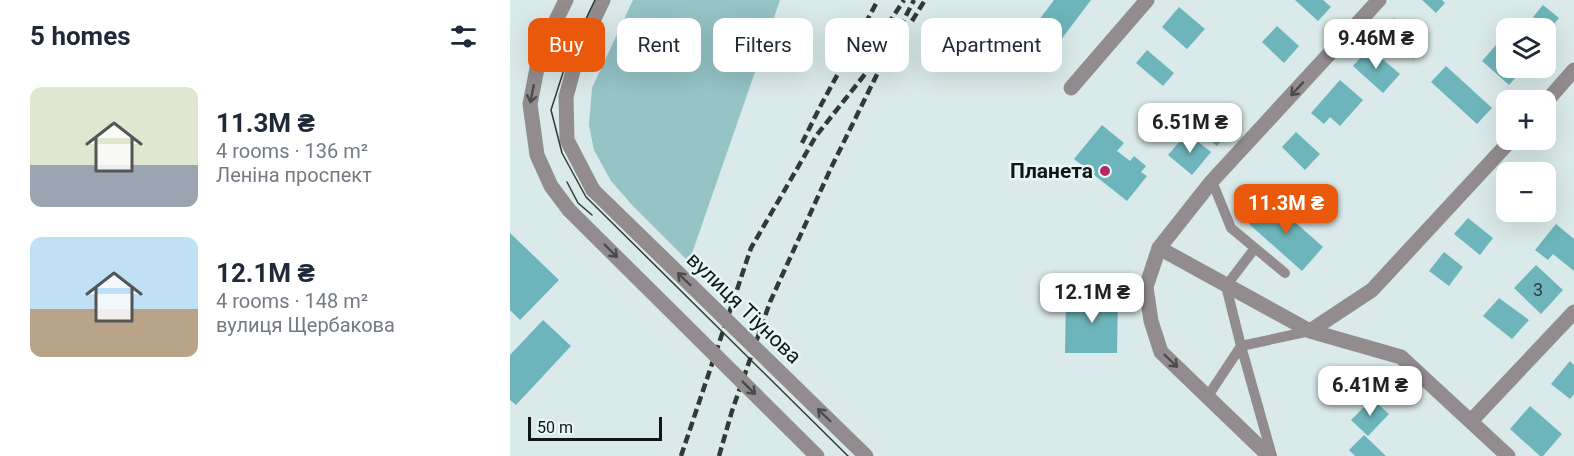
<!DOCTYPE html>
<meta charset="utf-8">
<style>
:root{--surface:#fff;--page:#f6f6f7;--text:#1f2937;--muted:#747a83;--accent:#ea580c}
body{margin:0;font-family:Roboto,sans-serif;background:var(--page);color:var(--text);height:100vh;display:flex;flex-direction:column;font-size:22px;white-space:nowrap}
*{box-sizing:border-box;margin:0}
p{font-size:20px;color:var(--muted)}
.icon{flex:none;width:33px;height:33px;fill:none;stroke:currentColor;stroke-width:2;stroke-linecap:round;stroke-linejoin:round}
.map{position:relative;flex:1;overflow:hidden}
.panel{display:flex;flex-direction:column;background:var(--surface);width:510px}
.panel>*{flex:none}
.hud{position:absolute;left:18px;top:18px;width:570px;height:54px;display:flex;gap:12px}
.tools{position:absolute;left:986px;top:18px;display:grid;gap:12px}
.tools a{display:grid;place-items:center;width:60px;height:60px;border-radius:12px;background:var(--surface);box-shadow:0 6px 24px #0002;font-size:30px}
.scale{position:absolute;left:18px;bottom:15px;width:134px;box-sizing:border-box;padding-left:6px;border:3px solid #111616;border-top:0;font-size:16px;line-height:21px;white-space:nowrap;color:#111616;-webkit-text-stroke:4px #e7f6f7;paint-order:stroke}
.price{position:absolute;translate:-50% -51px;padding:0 14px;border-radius:12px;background:#fff;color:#222;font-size:20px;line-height:39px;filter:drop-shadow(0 2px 3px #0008)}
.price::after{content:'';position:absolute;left:50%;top:36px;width:18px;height:14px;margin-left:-9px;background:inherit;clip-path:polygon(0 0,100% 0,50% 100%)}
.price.active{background:var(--accent);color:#fff}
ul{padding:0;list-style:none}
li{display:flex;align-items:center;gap:18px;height:150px;padding:0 30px}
li span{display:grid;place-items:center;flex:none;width:168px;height:120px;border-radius:12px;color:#555}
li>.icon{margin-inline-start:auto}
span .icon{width:72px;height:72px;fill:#fffc;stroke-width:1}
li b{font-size:26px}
h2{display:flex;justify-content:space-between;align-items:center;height:72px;padding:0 30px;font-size:26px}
.pill{padding:0 21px;border-radius:12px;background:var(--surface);box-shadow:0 6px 24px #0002;font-size:21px;line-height:54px}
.pill.active{background:var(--accent);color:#fff}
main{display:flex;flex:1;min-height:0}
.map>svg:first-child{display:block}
.green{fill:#95c3c6}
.building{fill:#6db5ba}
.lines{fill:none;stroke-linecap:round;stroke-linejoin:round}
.service{stroke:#928c8e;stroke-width:10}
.minor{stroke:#928c8e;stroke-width:15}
.tertiary{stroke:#928c8e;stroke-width:15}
.tram{stroke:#333939;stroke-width:1.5}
.rail{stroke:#333939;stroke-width:4.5;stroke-dasharray:9 4.5;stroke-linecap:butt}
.tertiary-bridge{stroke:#928c8e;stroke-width:15}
.oneway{stroke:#4b4b4c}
.poi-dot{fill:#b52a64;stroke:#e7f6f7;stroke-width:2}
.labels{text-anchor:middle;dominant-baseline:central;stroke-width:5;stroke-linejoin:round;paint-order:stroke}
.number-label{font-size:18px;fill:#283e3f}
.poi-label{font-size:21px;font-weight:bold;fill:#111616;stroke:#e7f6f7;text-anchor:end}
.street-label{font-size:21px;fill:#111616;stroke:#e7f6f7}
</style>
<main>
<section class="panel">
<h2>5 homes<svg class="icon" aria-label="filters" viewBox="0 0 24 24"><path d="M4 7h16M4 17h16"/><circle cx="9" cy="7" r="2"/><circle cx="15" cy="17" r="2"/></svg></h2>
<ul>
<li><span style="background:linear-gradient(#dfe7d0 65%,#9aa5b1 0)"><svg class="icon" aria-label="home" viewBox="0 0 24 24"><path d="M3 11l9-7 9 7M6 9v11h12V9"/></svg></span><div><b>11.3M ₴</b><p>4 rooms · 136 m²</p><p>Леніна проспект</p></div></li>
<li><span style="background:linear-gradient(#bfe0f5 60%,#b9a48a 0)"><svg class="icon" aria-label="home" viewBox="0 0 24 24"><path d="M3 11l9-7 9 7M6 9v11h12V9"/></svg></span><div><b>12.1M ₴</b><p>4 rooms · 148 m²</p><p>вулиця Щербакова</p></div></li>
</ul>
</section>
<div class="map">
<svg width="1064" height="456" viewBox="0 0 1064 456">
<rect width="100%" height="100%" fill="#dae9e9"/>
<path class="green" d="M123 0H270L179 262 122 205 101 181 84 150 79 125 82 88Z"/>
<path class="building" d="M544 0H581L550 41 526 24Z
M785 0H813L821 7 808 21Z
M912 0H932L935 3 926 13Z
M1033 5 1049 18 1039 30 1023 17Z
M669 7 695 29 677 49 652 27Z
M884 18 915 46 903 59 872 31Z
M767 26 789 46 774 63 752 42Z
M986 45 996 53V68H1014L999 85 972 61Z
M859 48 890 74 873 93 843 66Z
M637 50 664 73 653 86 626 63Z
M936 66 982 108 967 124 921 82Z
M830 80 853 100 830 126 820 117 814 124 801 113Z
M702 104 726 124 707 146 683 126Z
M592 125 614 143 607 151 620 161 624 156 636 166 631 172 637 176 617 201 564 159Z
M786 132 810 154 795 170 772 147Z
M677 133 701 152 682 175 658 155Z
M760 200 813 247 792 271 739 224Z
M958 218 983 238 970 255 944 234Z
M1046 224 1064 239V271L1043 254 1038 260 1025 250Z
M0 233 49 280 10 320 0 310Z
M934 252 953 267 939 286 919 271Z
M1026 265 1053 290 1031 314 1004 288Z
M556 295H608L607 353H555Z
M989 298 1019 320 1002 339 973 316Z
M33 320 61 346 6 405 0 400V355Z
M1060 361 1064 365V394L1060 399 1041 384Z
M862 399 879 414 858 436 841 420Z
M1020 406 1052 434 1033 456H1030L1000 429Z
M854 435 876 456H845L839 450Z"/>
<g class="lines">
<path class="service" d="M702 181 721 228 775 273
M745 248 716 286 731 346 762 456
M698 396 731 346 800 331"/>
<path class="minor" d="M561 88 637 0
M1035 103 1064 70
M649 248 800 331 891 357 998 456
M800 331 862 290 1001 140
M961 421 1064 312"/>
<path class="tertiary" d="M56 0 30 53 20 104 27 155 41 186 59 210
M83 190 57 140 56 97 68 52 93 0
M759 456 651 352 641 321 636 287 649 248 702 181 869 0"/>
<path class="tram" d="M85 0 59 54 41 110 52 153 76 197 338 456
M57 182 68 203 82 215"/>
<path class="rail" d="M402 21 415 0
M348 70 394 0
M292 143 311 105 368 0
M171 456 241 248 306 136 386 35 404 0
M209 456 222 411 260 302 321 168 376 56"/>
<path class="tertiary-bridge" d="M83 190 356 456
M59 210 307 456"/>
</g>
<defs><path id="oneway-shaft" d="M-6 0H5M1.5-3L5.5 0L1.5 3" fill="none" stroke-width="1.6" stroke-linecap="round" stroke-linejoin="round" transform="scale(1.5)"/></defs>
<g class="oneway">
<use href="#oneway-shaft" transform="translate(787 89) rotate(133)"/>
<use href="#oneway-shaft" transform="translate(22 94) rotate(101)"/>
<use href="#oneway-shaft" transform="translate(101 251) rotate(45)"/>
<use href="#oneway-shaft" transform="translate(174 279) rotate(-136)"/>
<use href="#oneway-shaft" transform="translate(661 361) rotate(44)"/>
<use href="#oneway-shaft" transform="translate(239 388) rotate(45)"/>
<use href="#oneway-shaft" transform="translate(314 415) rotate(-136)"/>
</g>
<circle class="poi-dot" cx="595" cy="171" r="6"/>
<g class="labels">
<g class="number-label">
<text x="1028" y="289">3</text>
</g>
<g class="poi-label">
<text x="583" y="171">Планета</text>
</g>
<g class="street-label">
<text transform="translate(234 308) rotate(44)">вулиця Тіунова</text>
</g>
</g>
</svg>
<div class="tools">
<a><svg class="icon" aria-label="layers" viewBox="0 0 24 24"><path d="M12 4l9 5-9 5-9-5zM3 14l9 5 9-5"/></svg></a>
<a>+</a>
<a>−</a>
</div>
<div class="scale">50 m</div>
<b class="price" style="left:866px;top:70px">9.46M ₴</b>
<b class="price" style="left:680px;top:154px">6.51M ₴</b>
<b class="price active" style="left:776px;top:235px">11.3M ₴</b>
<b class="price" style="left:582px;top:324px">12.1M ₴</b>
<b class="price" style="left:860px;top:417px">6.41M ₴</b>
<div class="hud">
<a class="pill active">Buy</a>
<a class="pill">Rent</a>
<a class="pill">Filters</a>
<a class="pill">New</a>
<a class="pill">Apartment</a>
</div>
</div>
</main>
